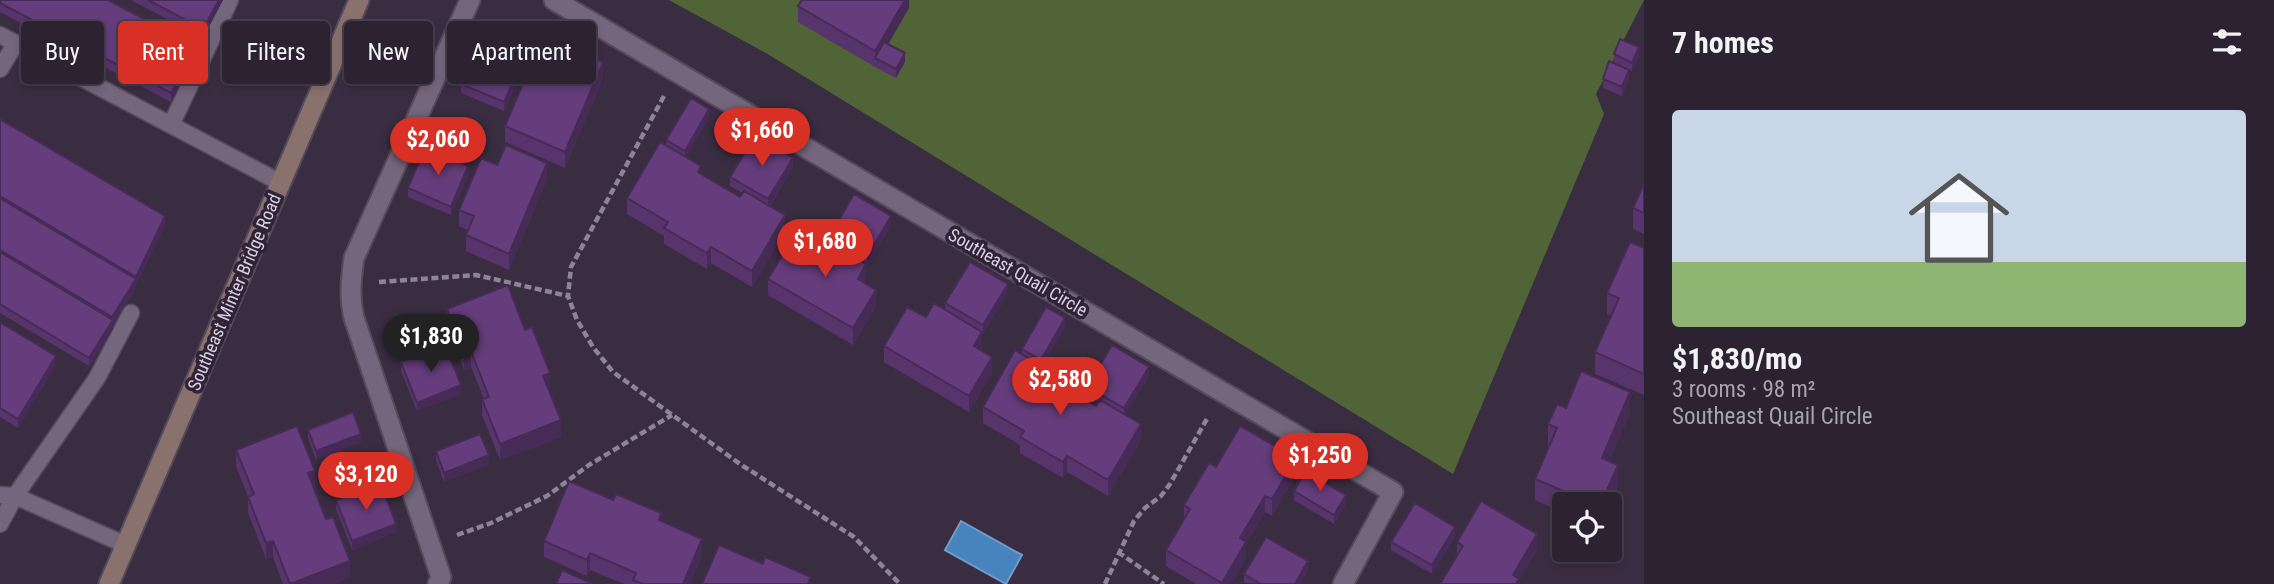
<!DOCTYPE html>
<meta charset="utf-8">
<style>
:root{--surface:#2c2232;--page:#382f3e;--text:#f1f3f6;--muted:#a6a4ac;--line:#483f4d;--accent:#d93025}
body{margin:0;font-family:"Roboto Condensed",sans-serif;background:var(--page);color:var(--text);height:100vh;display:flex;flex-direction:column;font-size:26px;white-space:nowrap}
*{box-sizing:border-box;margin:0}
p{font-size:23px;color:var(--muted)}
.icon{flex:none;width:38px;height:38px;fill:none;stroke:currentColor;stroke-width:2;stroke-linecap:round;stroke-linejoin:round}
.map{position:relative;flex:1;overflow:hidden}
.details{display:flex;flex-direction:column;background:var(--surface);width:630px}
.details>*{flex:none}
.hud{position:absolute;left:21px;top:21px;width:665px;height:63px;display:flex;gap:14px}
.fabs{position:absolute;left:1552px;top:492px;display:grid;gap:14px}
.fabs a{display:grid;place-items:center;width:70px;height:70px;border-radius:7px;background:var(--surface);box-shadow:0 4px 10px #0003,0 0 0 2px var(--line);font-size:35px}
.price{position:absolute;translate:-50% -60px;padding:0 16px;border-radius:24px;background:var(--accent);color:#fff;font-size:23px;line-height:46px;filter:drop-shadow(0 2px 4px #0008)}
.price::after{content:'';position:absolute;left:50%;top:42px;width:21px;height:16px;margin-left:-10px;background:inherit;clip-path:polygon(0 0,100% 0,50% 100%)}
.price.current{background:#222;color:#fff}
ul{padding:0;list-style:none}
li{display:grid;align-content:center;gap:14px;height:371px;padding:0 28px}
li+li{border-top:2px solid var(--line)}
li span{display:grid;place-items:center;height:217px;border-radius:7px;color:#555}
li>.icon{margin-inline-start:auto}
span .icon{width:126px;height:126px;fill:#fffc;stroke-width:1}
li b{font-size:30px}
h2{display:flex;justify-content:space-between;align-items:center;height:84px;padding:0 28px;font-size:30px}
.tag{padding:0 24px;border-radius:7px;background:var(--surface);box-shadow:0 4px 10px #0003,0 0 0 2px var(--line);font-size:24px;line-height:63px}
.tag.current{background:var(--accent);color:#fff}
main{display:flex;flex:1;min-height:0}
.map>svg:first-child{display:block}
.green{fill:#516438}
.water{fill:#4784bd;stroke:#739bc7;stroke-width:2}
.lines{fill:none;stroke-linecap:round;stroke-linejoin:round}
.service-casing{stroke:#554a5b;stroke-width:19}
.minor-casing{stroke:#554a5b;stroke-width:23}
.secondary-casing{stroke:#554a5b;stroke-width:23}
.path{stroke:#8f8495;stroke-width:4.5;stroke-dasharray:7 3.5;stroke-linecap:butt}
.service{stroke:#74667d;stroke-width:16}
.minor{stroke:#74667d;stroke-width:19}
.secondary{stroke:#89726e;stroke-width:19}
.wall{fill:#57346b}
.shaded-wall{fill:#472b57}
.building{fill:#653d7c;stroke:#472b57;stroke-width:2}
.labels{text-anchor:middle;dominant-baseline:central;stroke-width:7;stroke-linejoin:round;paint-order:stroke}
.street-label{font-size:18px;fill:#d9d1df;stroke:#302338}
</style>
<main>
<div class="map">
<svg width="1644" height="584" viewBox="0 0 1644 584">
<rect width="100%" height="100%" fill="#3a2d42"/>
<path class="green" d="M669 0H1644L1596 94 1604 114 1453 474 766 53Z"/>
<path class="water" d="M961 521 1022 555 1006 584 945 550Z"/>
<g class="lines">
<defs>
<path id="service" d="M0 35 281 183
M0 69 16 43
M171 125 230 0
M0 495 15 496 97 378 131 313
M0 524 15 496 126 545"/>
<path id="minor" d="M554 0 1393 492 1343 584
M438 584 441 577 354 318C349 297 351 279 354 258L470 0"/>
<path id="secondary" d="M109 584 359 0"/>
</defs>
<use href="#service" class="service-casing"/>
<use href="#minor" class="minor-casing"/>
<use href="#secondary" class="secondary-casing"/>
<path class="path" d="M664 96 571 267 568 296 577 320 593 347 613 372 740 464 854 537 900 584
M379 282 476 275 568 296
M457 535 491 523 547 496 589 465 672 415
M1118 552 1164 584
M1105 584 1134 521 1145 508 1161 496 1170 484 1208 417"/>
<use href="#service" class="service"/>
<use href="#minor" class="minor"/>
<use href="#secondary" class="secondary"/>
</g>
<path class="wall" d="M0 0 196 55 171 102 0 12Z
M131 0H223L203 38Z
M909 0V8L888 44 905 62 896 78 875 67 798 22V6Z
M1614 54 1639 56 1632 71 1629 70V78L1622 96 1603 88V79L1614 63Z
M522 71 504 111 461 93V84Z
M603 78 565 168 505 142V126Z
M709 118 686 157 701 174 740 197 743 193 730 186V177L793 167 770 206 785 231 752 287 711 263 707 269 664 244V236L627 214V198L666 146V140Z
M0 119 165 225 136 285V288L113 324V329L89 366 0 313Z
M497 165 547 179 509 270 466 251V235L468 230 459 226V210Z
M468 175 451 215 408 197V188Z
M1644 183V234L1633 229V208Z
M891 225 867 266 866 265V280L864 283 876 306 853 345 768 295V279L810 250 830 243V235Z
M1644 248V395L1595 374V352L1611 316 1607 314V293Z
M1008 293 983 334H982V348L981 350 992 373 969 412 884 362V346L926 317 945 310V303Z
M447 309 550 390H549L561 437 500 460 482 415V399H484L471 367 464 370 447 325Z
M0 322 56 365 18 428 0 417Z
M1065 327 1042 366 1057 383 1096 406 1098 402 1087 395V387L1149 376 1125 415 1141 440 1108 496 1067 472 1063 478 1020 453V445L983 423V407L1022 354V349Z
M401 362 461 394 417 411 401 371Z
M1566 408 1630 413 1609 462 1618 487 1610 504H1564V513L1535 500V479L1549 446H1548V424Z
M308 430 361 442 316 460 308 438Z
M236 450 315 487H313L350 577 332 584H283L273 557 266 559 248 513V497L236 466Z
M436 451 489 464 444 482 436 460Z
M1216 467 1296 474 1272 516 1265 512 1246 544V558L1231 584H1196L1166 566V550L1184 520V505Z
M1294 491 1346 504 1334 524 1294 500Z
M336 500 396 532 352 550 336 509Z
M661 521 702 555 690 584H624L590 570 587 576 544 557V541Z
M1455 536 1432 574 1391 550V542Z
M1457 542 1537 550 1519 580V584L1457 556Z
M1308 570 1300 584 1244 583V574Z"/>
<path class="shaded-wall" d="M219 0H223L203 38V29Z
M905 0H909V8L879 60 875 58V51Z
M196 46V55L171 102V93Z
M1639 47V56L1632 71V63Z
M905 53V62L896 78V69Z
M603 62V78L565 168V152Z
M522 63V71L504 111V102Z
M1629 70V78L1622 96V87Z
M709 109V118L685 159V151Z
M793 158V167L768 208V199Z
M547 163V179L509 270V254Z
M468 166V175L451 215V207Z
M785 215V231L752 287V271Z
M165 216V225L136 285V288L113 324V329L89 366V358L112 322V317L136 280V277Z
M891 216V225L867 266V257Z
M711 247V263L707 269V253Z
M866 264V280L858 295V279Z
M1008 284V293L983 334V325Z
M876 290V306L853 345V328Z
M1065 318V327L1041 368V360Z
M982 332V348L974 363V346Z
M471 351V367L464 370V354Z
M56 356V365L18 428V419Z
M992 357V373L969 412V396Z
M1149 367V376L1124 417V408Z
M550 373V390L543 392V376Z
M461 385V394L417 411V403Z
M1630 392V413L1602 480V458Z
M561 420V437L500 460V444Z
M1141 424V440L1108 496V480Z
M361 434V442L316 460V451Z
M489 455V464L444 482V473Z
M1067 456V472L1063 478V462Z
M1296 458V474L1272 516V499Z
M1618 465V487L1610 504H1601Z
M315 471V487L308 489V473Z
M1346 495V504L1334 524V515Z
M1265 496V512L1246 544V558L1231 584H1222L1240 538Z
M396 524V532L352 550V541Z
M1455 527V536L1432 574V565Z
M1537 534V550L1519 580V584H1513V575Z
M702 539V555L690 584H683Z
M273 541V557L266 559V543Z
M590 553V570L587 576V560Z
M350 561V577L332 584H291Z
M1308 561V570L1300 584H1295Z"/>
<path class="building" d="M0 0H108L196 46 171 93 0 3Z
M148 0H219L203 29Z
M802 0H905L875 51 798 6Z
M543 37 603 62 565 152 505 126Z
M1620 39 1639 47 1632 63 1614 54Z
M884 42 905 53 896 69 875 58Z
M478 44 522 63 504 102 461 84Z
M1609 61 1629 70 1622 87 1603 79Z
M691 98 709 109 685 151 666 140Z
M0 119 165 216 136 277 0 196Z
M755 136 793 158 768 199 730 177Z
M660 142 701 166 698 172 740 197 744 191 785 215 752 271 711 247 707 253 664 228 668 222 627 198Z
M506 145 547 163 509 254 466 235 474 216 459 210 481 158 497 165Z
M425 147 468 166 451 207 408 188Z
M1644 183V213L1633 208Z
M854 194 891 216 867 257 830 235Z
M0 198 136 279 112 317 0 250Z
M818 236 866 264 858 279 876 290 853 328 768 279 792 239 810 250Z
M1630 242 1644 248V374L1595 352 1619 298 1607 293Z
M0 252 113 320 89 358 0 304Z
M970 262 1008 284 983 325 945 303Z
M508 285 525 330 532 327 550 373 543 376 561 420 500 444 482 399 489 397 471 351 464 354 447 309Z
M934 303 982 332 974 346 992 357 969 396 884 346 907 307 926 317Z
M1046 307 1065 318 1041 360 1022 349Z
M0 322 56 356 18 419 0 408Z
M445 345 461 385 417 403 401 362Z
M1112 345 1149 367 1124 408 1087 387Z
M1015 350 1057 375 1053 381 1096 406 1100 400 1141 424 1108 480 1067 456 1063 462 1020 437 1024 431 983 407Z
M1581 371 1630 392 1602 458 1618 465 1601 504H1594L1535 479 1557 428 1548 424 1557 404 1566 408Z
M353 412 361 434 316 451 308 430Z
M297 426 315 471 308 473 326 519 333 517 350 561 290 584 273 541 266 543 248 497 254 494 236 450Z
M1240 426 1296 458 1272 499 1265 496 1240 538 1246 542 1222 583 1166 550 1190 509 1184 505 1209 463 1216 467Z
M480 434 489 455 444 473 436 451Z
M1305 471 1346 495 1334 515 1294 491Z
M569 481 613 500 616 494 661 513 659 520 702 539 683 584H643L633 580 636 573 590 553 587 560 544 541Z
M381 483 396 524 352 541 336 500Z
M1481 501 1537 534 1513 575 1519 579 1516 584H1440L1463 546 1457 542Z
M1415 503 1455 527 1432 565 1391 542Z
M1266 537 1308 561 1295 584H1261L1244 574Z
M719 545 763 564 765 557 811 577 808 583 811 584H702Z
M562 570 593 584H556Z"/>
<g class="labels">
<g class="street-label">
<text transform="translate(1018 272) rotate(30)">Southeast Quail Circle</text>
<text transform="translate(234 292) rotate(-67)">Southeast Minter Bridge Road</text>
</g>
</g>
</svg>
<div class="fabs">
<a><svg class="icon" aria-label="locate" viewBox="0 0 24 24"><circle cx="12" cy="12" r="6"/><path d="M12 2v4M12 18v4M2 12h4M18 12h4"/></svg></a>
</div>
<b class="price" style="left:762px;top:168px">$1,660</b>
<b class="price" style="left:438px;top:177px">$2,060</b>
<b class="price" style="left:825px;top:279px">$1,680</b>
<b class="price current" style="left:431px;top:374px">$1,830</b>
<b class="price" style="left:1060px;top:417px">$2,580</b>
<b class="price" style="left:1320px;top:493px">$1,250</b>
<b class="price" style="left:366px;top:512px">$3,120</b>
<div class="hud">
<a class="tag">Buy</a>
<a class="tag current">Rent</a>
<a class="tag">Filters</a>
<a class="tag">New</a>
<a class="tag">Apartment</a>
</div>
</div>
<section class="details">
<h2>7 homes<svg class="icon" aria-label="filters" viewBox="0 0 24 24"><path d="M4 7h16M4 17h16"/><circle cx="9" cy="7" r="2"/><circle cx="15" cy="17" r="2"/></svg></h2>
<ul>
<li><span style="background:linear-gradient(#c9d6e8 70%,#8fb573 0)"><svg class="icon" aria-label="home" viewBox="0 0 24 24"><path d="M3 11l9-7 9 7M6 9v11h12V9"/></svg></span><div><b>$1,830/mo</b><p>3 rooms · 98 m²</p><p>Southeast Quail Circle</p></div></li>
</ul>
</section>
</main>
